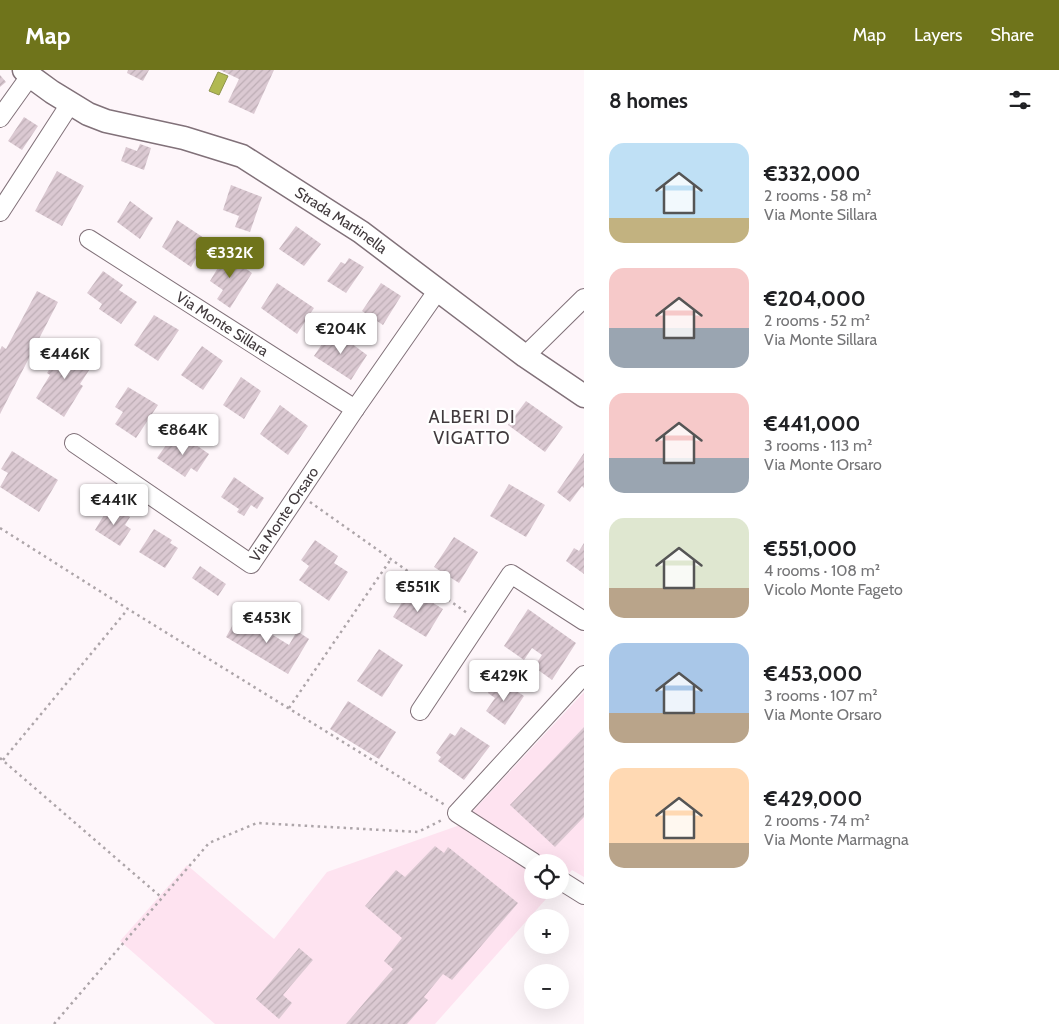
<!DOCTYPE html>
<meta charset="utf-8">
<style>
:root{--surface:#fff;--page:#f2f2f2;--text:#202124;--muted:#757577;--accent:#6f741b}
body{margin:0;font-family:Cabin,sans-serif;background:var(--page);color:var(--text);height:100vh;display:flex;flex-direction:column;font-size:19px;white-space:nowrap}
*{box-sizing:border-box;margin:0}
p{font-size:16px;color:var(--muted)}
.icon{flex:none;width:28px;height:28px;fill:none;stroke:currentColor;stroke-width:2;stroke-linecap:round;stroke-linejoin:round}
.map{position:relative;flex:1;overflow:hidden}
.side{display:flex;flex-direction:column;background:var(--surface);width:475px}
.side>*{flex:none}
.buttons{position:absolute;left:524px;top:784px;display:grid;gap:10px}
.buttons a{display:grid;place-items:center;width:45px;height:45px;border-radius:50%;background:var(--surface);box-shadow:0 5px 20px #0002;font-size:25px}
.price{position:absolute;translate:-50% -42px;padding:0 11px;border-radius:5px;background:#fff;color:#222;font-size:16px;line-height:32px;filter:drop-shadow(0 1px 2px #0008)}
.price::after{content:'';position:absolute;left:50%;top:30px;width:15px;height:11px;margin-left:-8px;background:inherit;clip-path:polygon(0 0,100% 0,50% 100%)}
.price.selected{background:var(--accent);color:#fff}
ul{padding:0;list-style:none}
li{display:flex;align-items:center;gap:15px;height:125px;padding:0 25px}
li span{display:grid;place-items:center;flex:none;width:140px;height:100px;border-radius:15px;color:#555}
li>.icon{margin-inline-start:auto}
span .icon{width:60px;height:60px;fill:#fffc;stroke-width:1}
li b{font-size:21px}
h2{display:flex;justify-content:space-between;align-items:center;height:60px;padding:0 25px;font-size:21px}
header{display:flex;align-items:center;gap:30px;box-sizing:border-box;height:70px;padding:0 25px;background:var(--accent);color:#fff}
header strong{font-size:24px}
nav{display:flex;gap:28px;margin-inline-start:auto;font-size:18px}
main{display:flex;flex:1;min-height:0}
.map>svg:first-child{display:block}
.built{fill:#fee3f0}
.water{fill:#b1b952;stroke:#8f934c}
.building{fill:url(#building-hatch)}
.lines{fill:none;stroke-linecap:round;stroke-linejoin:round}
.minor-casing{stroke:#817179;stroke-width:20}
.tertiary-casing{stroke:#817179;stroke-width:25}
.path{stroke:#ada5a9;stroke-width:2.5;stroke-dasharray:2.5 4;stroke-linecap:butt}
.minor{stroke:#fff;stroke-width:18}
.tertiary{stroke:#fff;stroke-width:22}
.labels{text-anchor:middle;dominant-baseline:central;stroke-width:4.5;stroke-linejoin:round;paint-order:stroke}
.street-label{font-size:15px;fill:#413a3d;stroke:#fff}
.quarter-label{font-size:18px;letter-spacing:1px;fill:#413a3d;stroke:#fff}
</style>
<header>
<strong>Map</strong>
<nav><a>Map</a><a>Layers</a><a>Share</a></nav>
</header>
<main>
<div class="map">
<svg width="584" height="954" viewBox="0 0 584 954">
<defs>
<pattern id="building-hatch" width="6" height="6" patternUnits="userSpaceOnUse" patternTransform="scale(1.25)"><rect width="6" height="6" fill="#dbc9d2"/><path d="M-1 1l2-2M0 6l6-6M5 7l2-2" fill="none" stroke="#bdadb5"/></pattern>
</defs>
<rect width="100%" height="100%" fill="#fef6fa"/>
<path class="built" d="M584 622V807L572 800 560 813V792H532V820H554L435 954H215L120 871 187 795 274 869 327 802 460 755Z"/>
<path class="water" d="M218 2 228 6 219 25 209 21Z"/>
<path class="building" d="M128 0H149L143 11 127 3Z
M220 0H274L254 44 228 32 239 9Z
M0 5 6 12 0 17Z
M24 47 38 56 22 80 8 71Z
M140 74 151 78 144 100 121 91 126 77 137 81Z
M57 101 84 116 62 156 35 141Z
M231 115 262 127 250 162 235 157 239 146 223 140Z
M130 131 153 148 140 169 117 152Z
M177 150 207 170 191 197 162 177Z
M296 156 321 174 304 196 279 179Z
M228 181 242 190 239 194 252 203 230 238 217 229 223 220 210 211Z
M349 188 364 197 346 223 327 211 341 192 345 194Z
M103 201 123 215 119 220 137 232 121 254 99 239 102 234 87 223Z
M277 213 314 238 297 264 261 238Z
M381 213 401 226 383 255 362 241Z
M37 221 58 232 0 344V280L2 276 6 279Z
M154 245 179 260 158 291 134 275Z
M332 259 367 285 351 310 314 286Z
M66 273 95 291 80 314 83 316 64 347 36 328 50 305 47 303Z
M202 276 223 291 203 320 181 305Z
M241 307 261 321 244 349 223 335Z
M128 317 158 335 136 368 115 354 123 342 115 337Z
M526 331 563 357 545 382 508 355Z
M280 335 308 356 288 385 260 364Z
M171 368 181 375 186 368 209 384 197 402 191 398 185 407 157 388Z
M12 381 58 410 39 442 0 417 8 403 1 399Z
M584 383V418L582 416 570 432 557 422Z
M234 407 264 428 257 439 251 435 244 446 237 442 239 439 221 427Z
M509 414 545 435 526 467 490 446Z
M110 435 130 447 125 455 131 459 120 476 95 460Z
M154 459 172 470 170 473 178 478 165 498 139 482Z
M454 467 478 482 459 513 434 497Z
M315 470 338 486 334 493 348 502 329 531 299 510 309 496 301 490Z
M584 473V504L566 491 574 478 579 481Z
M200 496 226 514 218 526 192 508Z
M410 519 443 539 426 567 393 547Z
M528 539 576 573 552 610 534 597 542 585 532 578 524 590 504 576Z
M239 544 289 575 297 561 309 569 288 604 226 567Z
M379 579 403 595 382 627 357 611Z
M498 609 524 626 505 655 486 641 495 628 488 623Z
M348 631 396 662 379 689 330 659Z
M461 657 490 676 464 710 438 691 441 687 436 683 450 663 455 666Z
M584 657V747L555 777 510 735Z
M435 776 444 783 448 777 518 833 452 910 443 904 424 927 428 930 407 954H346L393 899 384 891 402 868 365 836 396 800 405 807Z
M299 878 313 890 283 925 292 933 279 949 256 929Z"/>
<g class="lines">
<defs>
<g id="minor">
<path d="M0 48 30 6"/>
<path d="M0 142 70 34"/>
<path id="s1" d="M89 169 355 339"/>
<path d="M525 286 584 228"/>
<path id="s2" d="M74 373 251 494 355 339 438 220"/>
<path d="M420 641 511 504 584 551"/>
<path d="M533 792 457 743 584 605"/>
<path d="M560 810 584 825"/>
</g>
<g id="tertiary">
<path id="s3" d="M24 0 30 6 52 22 88 44 106 51 184 68 242 86 361 162 525 286 584 326"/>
</g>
</defs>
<use href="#minor" class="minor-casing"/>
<use href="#tertiary" class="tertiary-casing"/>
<path class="path" d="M310 432 467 543
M0 458 128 539 445 735
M289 638 391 489
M0 688 161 827
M3 690 128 539
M54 954 209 773 257 753 418 762 444 749"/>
<use href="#minor" class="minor"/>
<use href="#tertiary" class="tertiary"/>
</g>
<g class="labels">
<g class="street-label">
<text stroke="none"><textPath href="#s3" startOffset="356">Strada Martinella</textPath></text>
<text stroke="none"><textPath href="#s1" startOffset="158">Via Monte Sillara</textPath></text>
<text stroke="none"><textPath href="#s2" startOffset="274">Via Monte Orsaro</textPath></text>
</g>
<g class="quarter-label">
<text x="472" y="347">ALBERI DI<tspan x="472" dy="21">VIGATTO</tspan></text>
</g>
</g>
</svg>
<div class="buttons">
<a><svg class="icon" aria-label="locate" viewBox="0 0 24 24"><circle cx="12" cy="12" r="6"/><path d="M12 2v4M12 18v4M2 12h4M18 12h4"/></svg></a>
<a>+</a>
<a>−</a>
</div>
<b class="price selected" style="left:230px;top:209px">€332K</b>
<b class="price" style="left:341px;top:285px">€204K</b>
<b class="price" style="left:65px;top:310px">€446K</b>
<b class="price" style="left:183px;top:386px">€864K</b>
<b class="price" style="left:114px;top:456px">€441K</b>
<b class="price" style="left:418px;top:543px">€551K</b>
<b class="price" style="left:267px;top:574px">€453K</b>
<b class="price" style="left:504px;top:632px">€429K</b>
</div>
<section class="side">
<h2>8 homes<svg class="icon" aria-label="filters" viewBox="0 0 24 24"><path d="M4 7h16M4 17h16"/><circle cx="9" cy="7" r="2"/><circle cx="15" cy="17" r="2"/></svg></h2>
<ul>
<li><span style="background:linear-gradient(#bfe0f5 75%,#c2b280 0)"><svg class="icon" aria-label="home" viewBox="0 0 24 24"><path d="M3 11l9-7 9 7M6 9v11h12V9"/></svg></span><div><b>€332,000</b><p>2 rooms · 58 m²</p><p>Via Monte Sillara</p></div></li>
<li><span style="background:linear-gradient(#f6c9c9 60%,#9aa5b1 0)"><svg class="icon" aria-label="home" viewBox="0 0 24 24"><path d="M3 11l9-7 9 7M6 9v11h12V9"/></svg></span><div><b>€204,000</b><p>2 rooms · 52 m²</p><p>Via Monte Sillara</p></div></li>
<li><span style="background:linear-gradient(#f6c9c9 65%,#9aa5b1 0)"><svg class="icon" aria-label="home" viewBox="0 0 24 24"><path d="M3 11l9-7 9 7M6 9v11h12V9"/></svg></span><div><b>€441,000</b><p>3 rooms · 113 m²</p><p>Via Monte Orsaro</p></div></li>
<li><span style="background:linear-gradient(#dfe7d0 70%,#b9a48a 0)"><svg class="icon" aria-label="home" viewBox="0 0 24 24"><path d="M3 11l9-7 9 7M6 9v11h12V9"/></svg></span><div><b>€551,000</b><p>4 rooms · 108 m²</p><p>Vicolo Monte Fageto</p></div></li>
<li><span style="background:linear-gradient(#a9c7e8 70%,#b9a48a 0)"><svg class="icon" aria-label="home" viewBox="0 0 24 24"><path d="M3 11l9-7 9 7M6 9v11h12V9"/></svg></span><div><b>€453,000</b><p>3 rooms · 107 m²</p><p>Via Monte Orsaro</p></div></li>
<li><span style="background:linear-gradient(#ffd9b3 75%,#b9a48a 0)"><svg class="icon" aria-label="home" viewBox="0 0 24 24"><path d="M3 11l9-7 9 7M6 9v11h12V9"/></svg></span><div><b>€429,000</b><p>2 rooms · 74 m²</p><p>Via Monte Marmagna</p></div></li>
</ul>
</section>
</main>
